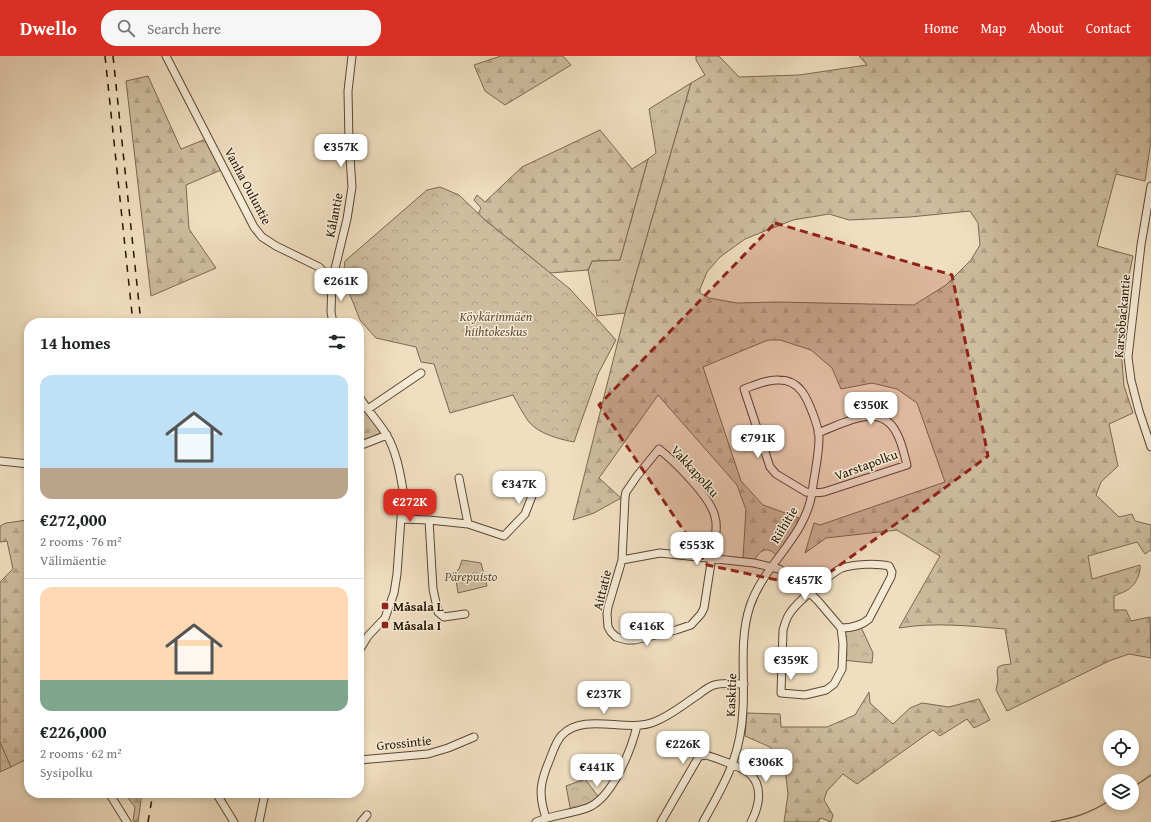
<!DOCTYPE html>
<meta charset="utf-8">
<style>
:root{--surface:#fff;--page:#f6f6f6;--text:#202124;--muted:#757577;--line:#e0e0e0;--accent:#d93025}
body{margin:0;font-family:"Gentium Book Plus",serif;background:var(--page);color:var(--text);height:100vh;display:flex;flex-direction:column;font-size:15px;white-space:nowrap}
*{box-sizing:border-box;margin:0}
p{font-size:13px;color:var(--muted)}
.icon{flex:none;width:22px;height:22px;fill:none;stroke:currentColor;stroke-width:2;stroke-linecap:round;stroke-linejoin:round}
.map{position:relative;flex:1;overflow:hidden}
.panel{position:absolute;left:24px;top:262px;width:340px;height:480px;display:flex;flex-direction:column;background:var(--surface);border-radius:16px;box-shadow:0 2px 6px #0003}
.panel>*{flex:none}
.controls{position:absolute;left:1103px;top:674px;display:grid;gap:8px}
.controls a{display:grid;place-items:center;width:36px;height:36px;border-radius:50%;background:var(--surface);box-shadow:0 2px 6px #0003;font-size:20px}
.price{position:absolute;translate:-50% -34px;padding:0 9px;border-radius:8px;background:#fff;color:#222;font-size:13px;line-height:26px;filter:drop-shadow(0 1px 2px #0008)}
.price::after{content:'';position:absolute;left:50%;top:24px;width:12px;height:9px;margin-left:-6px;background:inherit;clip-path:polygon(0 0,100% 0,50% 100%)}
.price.current{background:var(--accent);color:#fff}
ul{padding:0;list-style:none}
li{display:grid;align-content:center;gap:8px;height:212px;padding:0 16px}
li+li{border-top:1px solid var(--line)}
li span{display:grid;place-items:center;height:124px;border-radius:12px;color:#555}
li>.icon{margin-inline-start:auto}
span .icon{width:72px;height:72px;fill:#fffc;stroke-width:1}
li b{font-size:17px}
h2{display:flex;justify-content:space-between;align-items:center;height:48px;padding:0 16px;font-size:17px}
header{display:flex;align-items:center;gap:24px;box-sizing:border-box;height:56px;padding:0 20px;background:var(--accent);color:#fff}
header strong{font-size:19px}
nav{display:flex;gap:22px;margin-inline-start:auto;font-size:14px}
.search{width:280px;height:36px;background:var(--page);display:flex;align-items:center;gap:10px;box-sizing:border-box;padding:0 14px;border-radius:16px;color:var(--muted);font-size:15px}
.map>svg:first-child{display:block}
.grass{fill:url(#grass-tufts);stroke:#7b6850}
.forest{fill:url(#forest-firs);stroke:#7b6850;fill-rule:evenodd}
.park{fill:url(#park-crowns);stroke:#7b6850}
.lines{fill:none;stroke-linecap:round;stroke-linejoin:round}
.stream{stroke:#77654c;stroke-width:1.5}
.minor-casing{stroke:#5a4730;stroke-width:9}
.minor{stroke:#f5ead6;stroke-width:7}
.rail{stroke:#281500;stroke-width:1.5;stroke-dasharray:7 7;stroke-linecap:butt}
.marked{fill:#8f2418;fill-opacity:0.2;stroke:#8f2418;stroke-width:3;stroke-dasharray:8 5;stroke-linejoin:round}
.poi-dot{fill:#8f2418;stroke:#f5ead6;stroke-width:1.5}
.labels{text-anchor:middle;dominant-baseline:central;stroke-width:3;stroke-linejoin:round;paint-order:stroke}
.street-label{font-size:13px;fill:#281500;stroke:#f5ead6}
.park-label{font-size:13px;font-style:italic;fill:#624f38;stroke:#f5ead6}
.poi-label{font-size:13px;font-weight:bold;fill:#281500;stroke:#f5ead6;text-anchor:start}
</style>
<header>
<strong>Dwello</strong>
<div class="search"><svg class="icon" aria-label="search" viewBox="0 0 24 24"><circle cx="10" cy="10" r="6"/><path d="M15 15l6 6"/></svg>Search here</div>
<nav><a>Home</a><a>Map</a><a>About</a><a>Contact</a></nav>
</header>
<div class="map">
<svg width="1151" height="766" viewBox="0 0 1151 766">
<defs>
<pattern id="grass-tufts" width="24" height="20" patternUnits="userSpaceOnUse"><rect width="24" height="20" fill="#cebc9f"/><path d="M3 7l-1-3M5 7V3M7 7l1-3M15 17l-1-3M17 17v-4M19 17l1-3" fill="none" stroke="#b1a187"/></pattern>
<pattern id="forest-firs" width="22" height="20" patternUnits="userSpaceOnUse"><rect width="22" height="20" fill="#cebc9f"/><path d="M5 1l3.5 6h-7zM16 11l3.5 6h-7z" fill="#b1a187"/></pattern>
<pattern id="park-crowns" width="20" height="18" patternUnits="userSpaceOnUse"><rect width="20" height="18" fill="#cebc9f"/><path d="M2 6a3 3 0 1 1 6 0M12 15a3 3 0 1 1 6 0" fill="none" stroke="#b1a187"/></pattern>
</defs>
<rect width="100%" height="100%" fill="#f0dec0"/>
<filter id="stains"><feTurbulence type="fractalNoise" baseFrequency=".005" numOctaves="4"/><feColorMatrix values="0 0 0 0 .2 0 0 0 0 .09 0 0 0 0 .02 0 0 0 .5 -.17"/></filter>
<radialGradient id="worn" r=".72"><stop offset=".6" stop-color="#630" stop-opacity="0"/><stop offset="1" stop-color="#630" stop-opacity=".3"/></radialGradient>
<path class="grass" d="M691 27 625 257 597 260 588 214 592 205 620 204 648 103 656 97 649 53Z
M0 686 11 711 0 716Z"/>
<path class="forest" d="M501 0H563L571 9 505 49 485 35 474 9Z
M696 0H719L739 21 799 19 867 9 859 0H1151V85L1145 125 1116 118 1097 190 1133 200 1119 268 1124 330 1133 357 1109 368 1118 410 1101 426 1096 439 1119 461 1132 458 1135 465 1151 469V494L1145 498 1137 486 1088 500 1092 523 1140 509C1141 517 1136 528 1129 533 1125 536 1118 538 1114 540V554H1126L1131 565 1150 561 1151 602 1129 598 1109 605 1007 655 996 634 998 624 997 615 998 611 1003 609 1011 608 1005 573C970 570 934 566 899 572L940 500 897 474 826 482 805 497 814 467 820 469 945 426 917 347 897 333 872 327 841 333 832 312 811 294 780 284H768L703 311 741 425 763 449 802 463 795 476 776 499C767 489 759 495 754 505L743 502 746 454 737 429 658 339 599 422 621 442 594 457 573 464 625 257 691 27 705 19 696 4ZM970 155 978 167 980 189 971 204 946 229 914 249 777 246 737 247 709 242 700 237V233L707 216 720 201 745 183 793 164 829 158 849 164 910 161Z
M148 20 181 93 206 83 221 114 186 129 189 173 216 212 151 240 126 25Z
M600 74 632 113 648 103 620 204 592 205 588 214 550 217 478 158 481 152 474 144 477 139 485 146 522 111Z
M359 346 383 376 359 387Z
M27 464 29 465V702L11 711 0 686V526L13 513 7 485 0 486V470L6 467Z
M869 636 870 647 893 668 910 652 922 647 949 651 979 643 990 664 974 672 967 663 940 680 933 674 857 728 843 718 827 735 824 744 833 759 831 766 821 762 818 766H784L788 738 785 712 770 691 745 680 747 657 780 658 781 671H827L855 659Z
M124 737H132L133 738 135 737H142L138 766 133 765 135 751Z"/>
<path class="park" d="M440 131 459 139 485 164 570 233 616 284 598 318 574 386C559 383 539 378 529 366 523 358 518 348 513 339L450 357 434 308 421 306 416 291 376 282 360 264 343 221 345 205 427 134Z
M462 504 481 507 487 530 458 537 455 517 459 513Z
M860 569 873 597 872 607 842 604 843 588 846 572Z
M585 723 600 743 571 756 566 730Z"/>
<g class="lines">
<path class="stream" d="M1132 732 1151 719
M1051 766C1074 762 1091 757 1110 744"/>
<defs>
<path id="minor" d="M166 0 254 171 262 181 276 190 319 211 332 225
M1151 130 1141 189 1128 301 1131 324 1139 355 1151 391
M333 267 331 256 332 225 347 163 352 131 349 86 348 35 352 0
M359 340C366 353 378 365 386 378 396 394 400 416 403 434L397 518 394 537 385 562 368 580 359 595
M368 353 421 317
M359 390 387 379
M659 393C675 406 711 441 715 461 718 471 715 483 713 494 710 513 707 532 704 552L701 558 691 569 676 574 635 584H627L616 581 611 576 608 571 607 558 608 551 622 504 625 441 626 436 637 420Z
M0 405 29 408
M459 422 468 468
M401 463 429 464 468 468 504 480 525 458 534 435 541 423
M429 464 433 533 438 556 444 561 465 558
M622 504 660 497 754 507 779 513 801 528 818 545 841 572 843 588 842 613 834 628 826 634 805 639 781 637 783 574C785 568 786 562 790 557 797 546 831 517 842 512 854 508 877 507 889 510L892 516 891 521 869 563C861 570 851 572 841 572
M359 704 428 698 448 692 474 681
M109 737 127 766
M216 737 234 766
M546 762C538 738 540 726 550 703 553 695 556 685 562 679 584 656 627 677 654 666 670 660 684 648 698 639 703 635 708 631 714 629 723 626 734 628 744 628
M259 766 265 737
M361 766 367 759
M536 766C552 759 570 758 587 752 612 743 631 694 637 670
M661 766 698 702 700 700 706 699C716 702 741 711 749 717 764 730 759 751 751 766
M703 766C725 727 741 700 743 653 745 620 739 583 750 550 764 508 805 482 812 437 814 419 819 400 819 382 819 374 816 366 813 358 807 342 800 324 779 324 768 323 755 329 744 333L770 411 776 418 806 436C813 437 818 437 824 436L907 409C904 398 902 386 896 376 880 345 842 368 818 377"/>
</defs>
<use href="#minor" class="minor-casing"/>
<use href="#minor" class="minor"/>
<path class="rail" d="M105 0 133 267
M113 0 141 267
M148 766 153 737"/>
</g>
<path class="marked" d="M775 167 952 219 988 400 810 531 707 509 599 349Z"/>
<g class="poi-dot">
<rect x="381" y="546" width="8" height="8" rx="2"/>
<rect x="381" y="565" width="8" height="8" rx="2"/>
</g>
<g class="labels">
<g class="street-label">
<text transform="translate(248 130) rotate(62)">Vanha Ouluntie</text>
<text transform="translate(334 159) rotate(-79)">Kålantie</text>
<text transform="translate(1122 260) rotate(-85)">Karsobackantie</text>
<text transform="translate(866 409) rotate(-20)">Varstapolku</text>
<text transform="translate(695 415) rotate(48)">Vakkapolku</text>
<text transform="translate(784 469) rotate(-59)">Riihitie</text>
<text transform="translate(602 534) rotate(-76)">Aittatie</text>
<text transform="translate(731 639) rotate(-88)">Kaskitie</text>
<text transform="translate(404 687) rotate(-6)">Grossintie</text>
</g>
<g class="park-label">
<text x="496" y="260">Köykärinmäen<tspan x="496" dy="15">hiihtokeskus</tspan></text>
<text x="471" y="520">Pärepuisto</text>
</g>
<g class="poi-label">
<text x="393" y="550">Måsala L</text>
<text x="393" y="569">Måsala I</text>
</g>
</g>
<rect width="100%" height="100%" filter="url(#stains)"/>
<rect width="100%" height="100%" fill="url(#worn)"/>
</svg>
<div class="controls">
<a><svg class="icon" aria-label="locate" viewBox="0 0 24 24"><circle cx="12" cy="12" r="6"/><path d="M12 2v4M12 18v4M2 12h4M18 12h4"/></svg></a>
<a><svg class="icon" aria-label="layers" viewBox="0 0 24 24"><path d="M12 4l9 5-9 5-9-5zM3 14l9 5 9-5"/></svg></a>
</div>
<b class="price" style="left:341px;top:112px">€357K</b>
<b class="price" style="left:341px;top:246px">€261K</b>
<b class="price" style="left:871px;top:370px">€350K</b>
<b class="price" style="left:758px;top:403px">€791K</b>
<b class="price" style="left:519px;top:449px">€347K</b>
<b class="price current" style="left:410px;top:467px">€272K</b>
<b class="price" style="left:697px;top:510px">€553K</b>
<b class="price" style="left:805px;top:545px">€457K</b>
<b class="price" style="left:647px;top:591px">€416K</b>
<b class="price" style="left:791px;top:625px">€359K</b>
<b class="price" style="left:604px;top:659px">€237K</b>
<b class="price" style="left:683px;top:709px">€226K</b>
<b class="price" style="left:766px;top:727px">€306K</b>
<b class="price" style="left:597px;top:732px">€441K</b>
<section class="panel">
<h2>14 homes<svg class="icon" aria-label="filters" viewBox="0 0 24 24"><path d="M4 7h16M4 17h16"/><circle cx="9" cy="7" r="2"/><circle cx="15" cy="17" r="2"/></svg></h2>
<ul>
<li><span style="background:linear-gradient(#bfe0f5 75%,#b9a48a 0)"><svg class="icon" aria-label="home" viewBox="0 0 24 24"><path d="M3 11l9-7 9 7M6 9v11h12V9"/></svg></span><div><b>€272,000</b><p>2 rooms · 76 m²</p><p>Välimäentie</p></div></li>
<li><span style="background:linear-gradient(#ffd9b3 75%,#7fa58c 0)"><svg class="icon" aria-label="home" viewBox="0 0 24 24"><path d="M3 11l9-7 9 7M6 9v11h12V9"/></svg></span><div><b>€226,000</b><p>2 rooms · 62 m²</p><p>Sysipolku</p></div></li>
</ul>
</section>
</div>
